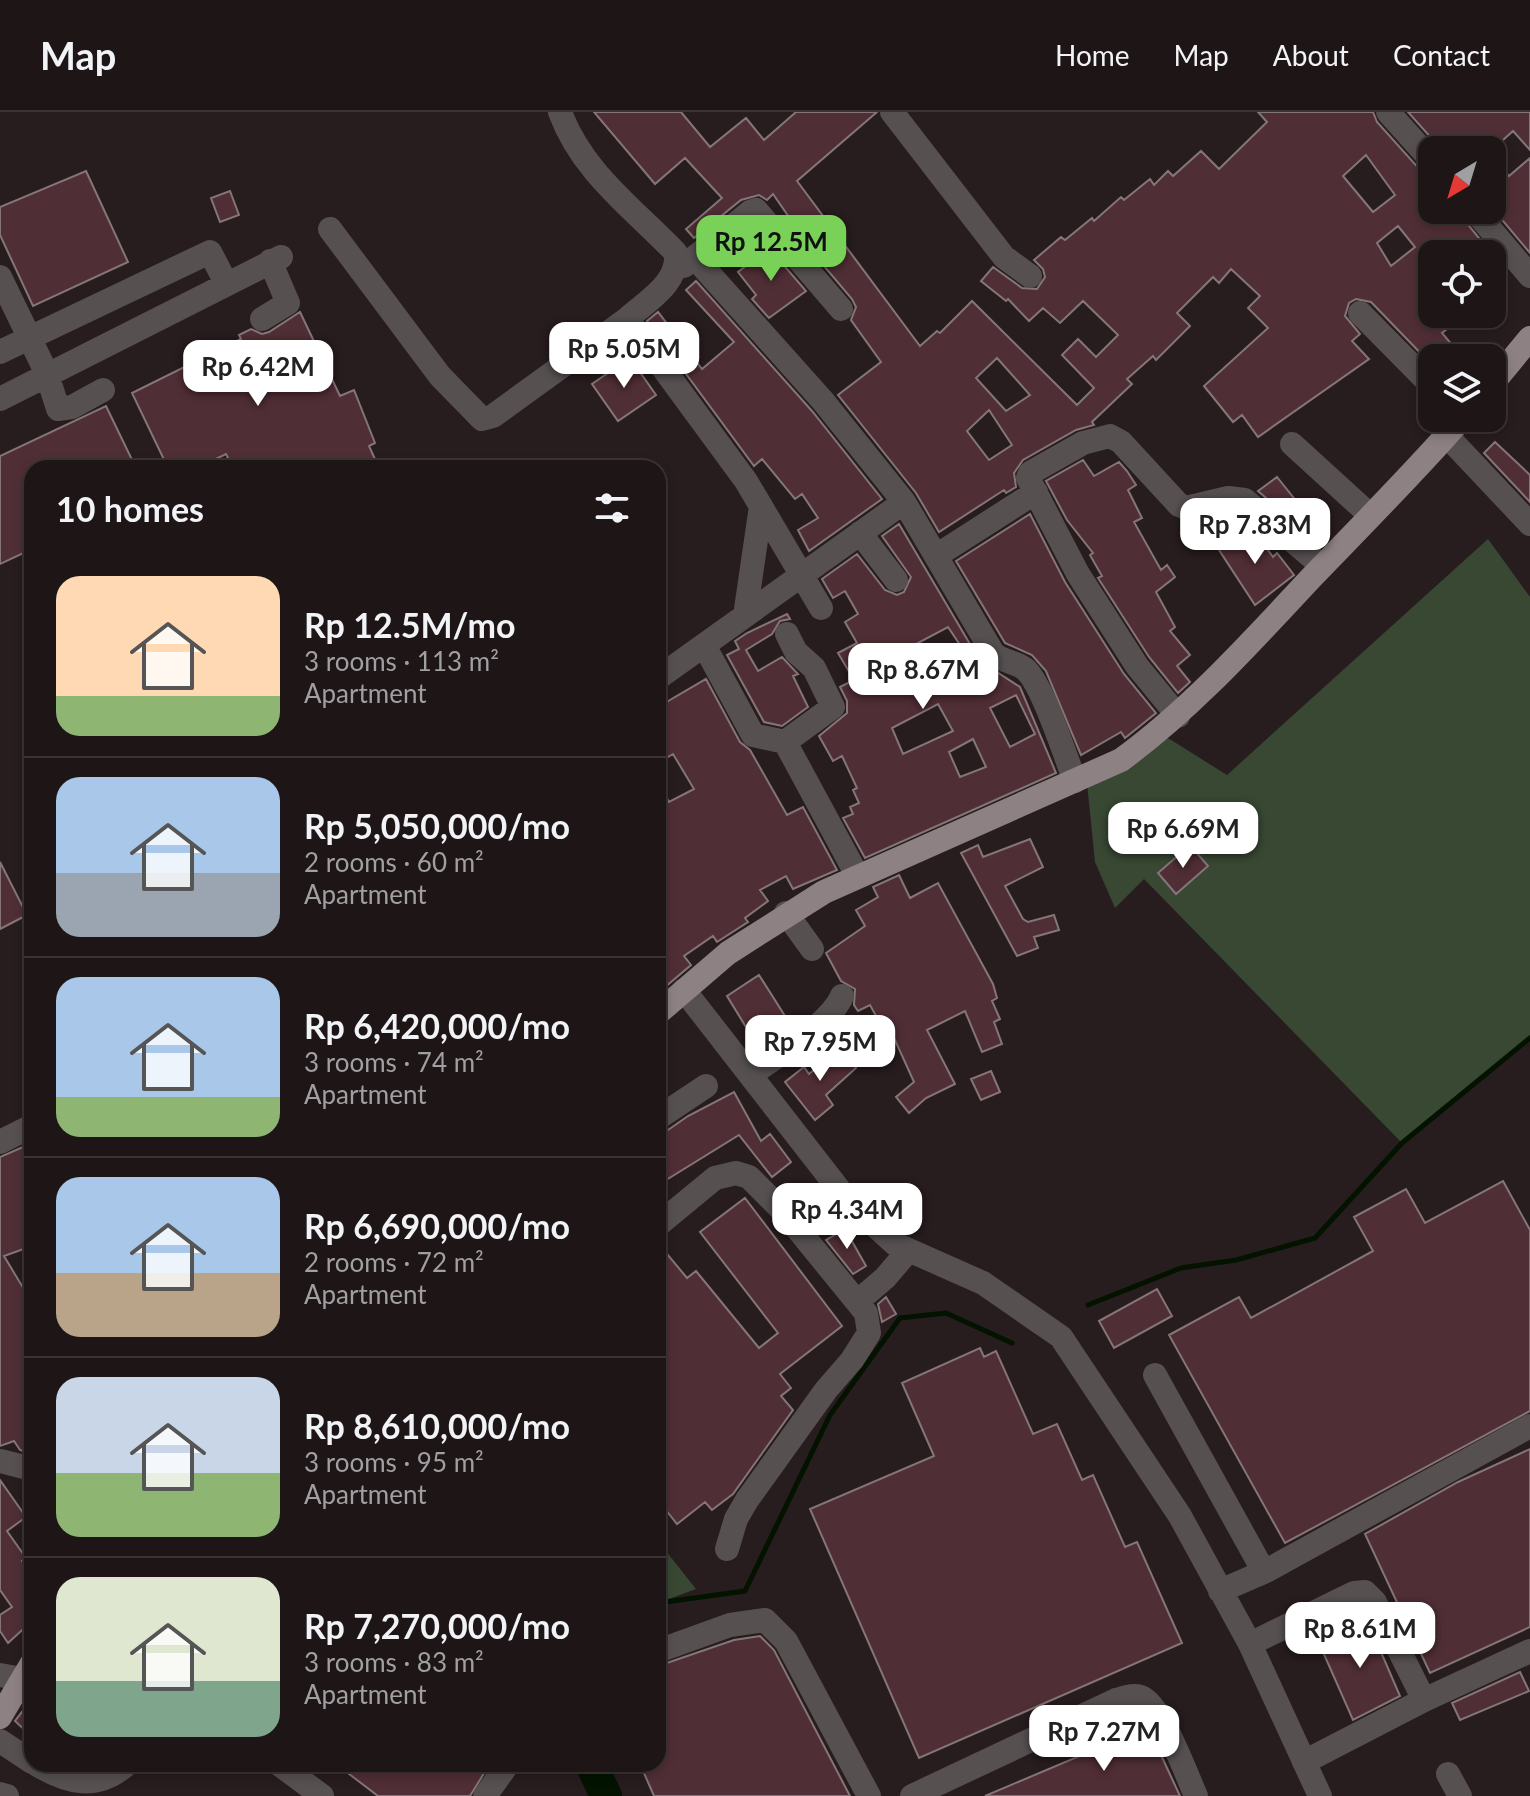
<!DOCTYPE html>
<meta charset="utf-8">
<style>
:root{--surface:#1d1516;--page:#2a2223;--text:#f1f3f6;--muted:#a09fa1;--line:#3b3435;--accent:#79d157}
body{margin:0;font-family:Lato,sans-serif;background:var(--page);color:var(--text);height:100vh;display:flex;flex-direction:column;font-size:30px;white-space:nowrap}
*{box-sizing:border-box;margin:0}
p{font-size:26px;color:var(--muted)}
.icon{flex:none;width:44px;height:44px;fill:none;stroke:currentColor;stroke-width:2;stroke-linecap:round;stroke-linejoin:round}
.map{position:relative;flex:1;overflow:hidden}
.details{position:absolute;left:24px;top:348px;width:642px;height:1312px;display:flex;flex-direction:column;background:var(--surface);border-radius:24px;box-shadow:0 4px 12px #0003,0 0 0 2px var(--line)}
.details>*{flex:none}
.needle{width:52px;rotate:218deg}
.controls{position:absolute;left:1418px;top:24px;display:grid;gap:16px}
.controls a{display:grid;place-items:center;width:88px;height:88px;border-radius:16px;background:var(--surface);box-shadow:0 4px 12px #0003,0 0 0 2px var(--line);font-size:40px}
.price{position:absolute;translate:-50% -68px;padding:0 18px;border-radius:16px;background:#fff;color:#222;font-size:26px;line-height:52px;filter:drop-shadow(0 2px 4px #0008)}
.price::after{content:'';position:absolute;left:50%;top:48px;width:24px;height:18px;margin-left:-12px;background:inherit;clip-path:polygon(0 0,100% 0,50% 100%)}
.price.active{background:var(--accent);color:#111}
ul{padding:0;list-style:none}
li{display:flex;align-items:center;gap:24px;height:200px;padding:0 32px}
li+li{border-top:2px solid var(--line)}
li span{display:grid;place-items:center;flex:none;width:224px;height:160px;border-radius:24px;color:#555}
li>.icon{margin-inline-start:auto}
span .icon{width:96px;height:96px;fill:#fffc;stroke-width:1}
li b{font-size:34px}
h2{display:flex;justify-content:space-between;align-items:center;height:96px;padding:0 32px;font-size:34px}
header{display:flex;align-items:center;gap:48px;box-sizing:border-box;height:112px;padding:0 40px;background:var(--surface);border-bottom:2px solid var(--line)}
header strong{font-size:38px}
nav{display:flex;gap:44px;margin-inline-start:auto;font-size:28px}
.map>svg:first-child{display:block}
.grass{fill:#384833}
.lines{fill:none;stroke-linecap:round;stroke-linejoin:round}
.stream{stroke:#031300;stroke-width:5}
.river{stroke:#031300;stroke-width:32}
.building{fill:#502e35;stroke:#847678;stroke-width:2;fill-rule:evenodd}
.minor{stroke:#565051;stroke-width:24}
.major{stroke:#8e8183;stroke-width:24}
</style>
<header>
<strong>Map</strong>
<nav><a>Home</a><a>Map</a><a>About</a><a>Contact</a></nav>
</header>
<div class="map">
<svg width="1530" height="1684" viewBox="0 0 1530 1684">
<rect width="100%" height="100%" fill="#271c1e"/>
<path class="grass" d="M1488 427 1530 485V926L1402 1031 1144 767 1115 796 1095 750 1087 671 1168 626 1227 663Z
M658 1429 696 1477 658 1491Z"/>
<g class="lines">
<path class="stream" d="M1088 1193 1181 1156 1236 1148 1315 1126 1402 1031 1530 926
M658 1491 745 1479 830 1303 900 1206 946 1201 1012 1231"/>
<path class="river" d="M591 1652 606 1684"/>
</g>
<path class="building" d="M594 0H681L710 35 746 6 764 28 796 0H877L797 69 920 234 937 219 940 221 972 189 1077 293 1094 276 1062 243 1078 227 1096 245 1118 223 1083 189 1060 211 1043 196 1029 209 1008 187 1006 189 981 169 993 155 1022 176 1037 177 1045 165 1043 157 1034 148 1061 125 1065 128 1092 106 1094 109 1121 85 1124 88 1150 67 1154 73 1168 59 1173 64 1201 39 1219 57 1267 10 1258 0H1373L1377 10 1421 59 1432 64V98L1445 112 1450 113 1461 104 1492 142H1432V202H1466L1442 221 1463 246H1432V253L1371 190 1356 187 1349 191 1345 204 1360 222 1352 229 1369 247 1258 325 1242 303 1233 310 1204 274 1268 216 1248 196 1260 184 1231 157 1219 171 1213 165 1177 201 1190 214 1156 248 1153 244 1127 267 1132 272 1092 310 1094 313 1076 318 1023 348 1014 361 1016 375 1006 381 1004 378 939 420 916 381 838 283 881 250 851 208 856 195 852 187 818 147 773 82 767 88 759 83 741 88 694 126 686 117 722 86 685 46 655 72ZM1366 43 1395 83 1373 100 1343 64ZM1398 114 1415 135 1391 154 1377 131ZM997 246 1030 283 1006 299 976 266ZM989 298 1012 333 989 348 967 319Z
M1408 0H1530V38L1513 19 1492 38H1442Z
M1492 46 1509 64 1530 46V141L1492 96Z
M86 59 128 150 33 194 0 123V95Z
M230 79 239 103 220 110 211 86Z
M769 136 806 179 769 206 752 187 756 183 738 160Z
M696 169 812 299 882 387 809 439 798 418 818 406 802 382 795 387 762 347 754 354 647 209 658 200 702 257 734 230 686 178Z
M300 200 340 284 354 278 375 331 369 334 379 356H233L226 342 197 356H168L132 281 241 227 239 223 251 217 262 222 269 220Z
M630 246 656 283 618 309 592 272Z
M106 294 136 356H32V437L0 452V344Z
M1495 330 1530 363V390L1484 341Z
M1083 348 1094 364 1119 350 1127 359 1136 373 1128 378 1142 406 1134 410 1161 458 1167 453 1175 465 1156 480 1175 515 1170 519 1190 543 1177 554 1190 570 1178 581 1149 545 1098 466 1102 464 1090 443 1093 441 1067 408 1046 369Z
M1277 365 1301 395 1288 405 1258 379Z
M1030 402 1065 470 1124 562 1156 601 1125 626 1121 620 1081 643 1046 559 1032 543 1005 531 956 449Z
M899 412 980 549 1020 575 1056 661 865 746 843 706 853 702 850 695 859 691 853 678 857 676 842 644 833 649 819 624 847 601V589L840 575 854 568 838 541 857 531 845 510 858 502 845 479 833 486 822 467 857 442 885 478 897 483 904 480 911 465 882 424ZM948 515 968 545 948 556 952 562 915 582 896 548 918 536 916 532ZM1016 583 1035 622 1010 635 990 596ZM938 592 953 619 903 642 892 616ZM973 627 986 655 960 665 949 640Z
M1251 415 1273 445 1277 441 1294 463 1255 493 1219 438Z
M787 502 790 507 780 509 772 522 746 538 758 559 782 545 798 562 793 564 808 595 782 614 764 610 727 543 739 537 735 529 747 521Z
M706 567 740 630 750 638 787 703 803 695 837 758 793 777 786 764 760 778 768 789 745 806 748 810 717 830 713 824 684 844 691 853 658 881V671L669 690 694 677 673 642 658 651V595Z
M1030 727 1043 755 1005 774 1023 807 1028 810 1054 803 1059 818 1034 825 1038 836 1017 844 961 741 978 733 983 745Z
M1190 733 1208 754 1176 782 1158 761Z
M0 750 27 803 0 817Z
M899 763 910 786 938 771 993 872 997 886 992 889 1000 907 994 910 1002 932 982 940 965 899 927 918 955 972 926 986 909 1001 896 985 914 970 890 917 885 920 870 893 858 899 854 893 855 877 841 869 826 841 865 814 856 798 878 785 873 775Z
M759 863 792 915 760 938 727 884Z
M839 937 856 956 826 983 833 993 815 1008 785 970 804 955 809 962Z
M991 959 1000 980 981 988 971 967Z
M734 980 761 1029 770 1022 791 1050 772 1065 739 1023 658 1073V1025L688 1004Z
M32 1031V1134L4 1144 25 1179 32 1175V1342L20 1338 14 1329 0 1334V1045Z
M1503 1069 1530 1118V1299L1285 1431 1169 1223 1239 1185 1251 1206 1373 1139 1354 1105 1406 1077 1425 1111Z
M745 1086 842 1214 780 1262 791 1276 781 1284 793 1298 733 1382 712 1398 705 1390 677 1412 658 1388V1131L687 1166 696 1159 759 1236 778 1221 700 1120Z
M845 1117 866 1154 853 1162 826 1128Z
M1157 1177 1172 1204 1114 1236 1099 1209Z
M886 1185 896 1202 882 1210 878 1192Z
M980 1236 984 1245 996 1239 1033 1322 1057 1312 1082 1368 1093 1363 1125 1435 1137 1430 1182 1531 919 1646 810 1397 934 1344 902 1271Z
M1530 1337V1515L1430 1561 1365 1422 1458 1370Z
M0 1368 26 1405 7 1419 26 1446 22 1449 32 1462V1509L8 1531 0 1519V1503L12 1495 0 1478Z
M1368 1510 1400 1584 1353 1608 1319 1531Z
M760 1524 774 1538 850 1684H654L640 1652H658V1554L734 1528Z
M1520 1560 1529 1579 1460 1608 1452 1591Z
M32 1587V1625L15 1609Z
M1148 1615 1180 1684H985Z
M336 1652H478L486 1658 470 1684H378Z"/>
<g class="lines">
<path class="minor" d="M560 0C582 60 633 96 676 141 679 171 647 189 627 207L746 369 821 496
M892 0 1004 145 1030 164
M1388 0 1432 49
M1474 98 1530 164
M330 117 440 264 482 307 493 304 627 207
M684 154 750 100 756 98 841 197
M0 165 47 262 58 297 72 295 103 278
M1360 201 1432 274
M262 207 288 191 270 149
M0 240 210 140 226 171
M0 287 281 145
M1447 324 1530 412
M1292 332 1371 404
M904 390 993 541C1002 550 1018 550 1026 558 1043 574 1065 644 1075 669
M860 421 896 468
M936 444 1036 380
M745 504 761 394
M705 535 753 623 785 630 857 763
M658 566 904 390 823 289 695 146
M1178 604 1137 554 1078 462 1028 366 1030 361 1083 331 1110 324 1121 330 1179 393 1186 396 1228 386 1245 388 1322 454
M785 630 833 595 814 556 796 540 787 522
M786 801 812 837
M684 878 848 1089 895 1132 983 1171 1061 1225 1180 1404 1250 1532 1320 1684
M750 963C776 945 830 912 842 884
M658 1006 706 974
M0 1030 32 1014
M658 1113 715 1066 736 1061 749 1065 783 1099 866 1201 869 1221 852 1248 826 1278 747 1388 736 1407 727 1437
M857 1190 885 1166 908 1139
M1155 1263 1264 1460
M0 1349 32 1357
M1220 1479 1264 1460 1530 1314
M1250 1532 1354 1481 1365 1480 1375 1490 1424 1588 1530 1539
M658 1539 730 1513 765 1508 786 1529 869 1684
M0 1563 22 1567
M0 1629 32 1650
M1304 1650 1424 1588
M36 1652C67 1671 97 1679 127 1652
M279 1652 322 1684
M1448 1662 1460 1684
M0 1682 7 1684
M485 1684 508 1652
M912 1684 1116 1588C1124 1586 1134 1582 1141 1585 1161 1592 1187 1664 1196 1684"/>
<path class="major" d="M1492 272 1530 226
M658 901 728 841 824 780 1121 648C1192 596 1251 530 1311 466 1362 413 1414 361 1462 306
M0 1605 32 1551"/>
</g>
</svg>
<div class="controls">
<a><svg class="needle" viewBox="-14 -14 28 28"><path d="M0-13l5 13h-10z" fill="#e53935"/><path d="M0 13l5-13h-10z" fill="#a09fa1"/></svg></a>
<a><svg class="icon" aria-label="locate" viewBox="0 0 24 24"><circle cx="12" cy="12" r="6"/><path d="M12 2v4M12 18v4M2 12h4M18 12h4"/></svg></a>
<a><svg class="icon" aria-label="layers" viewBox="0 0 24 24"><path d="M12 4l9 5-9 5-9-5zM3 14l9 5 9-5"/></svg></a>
</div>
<b class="price active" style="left:771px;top:171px">Rp 12.5M</b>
<b class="price" style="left:624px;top:278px">Rp 5.05M</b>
<b class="price" style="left:258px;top:296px">Rp 6.42M</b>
<b class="price" style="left:1255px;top:454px">Rp 7.83M</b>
<b class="price" style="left:923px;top:599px">Rp 8.67M</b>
<b class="price" style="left:1183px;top:758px">Rp 6.69M</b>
<b class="price" style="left:820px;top:971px">Rp 7.95M</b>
<b class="price" style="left:847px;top:1139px">Rp 4.34M</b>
<b class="price" style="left:1360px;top:1558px">Rp 8.61M</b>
<b class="price" style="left:1104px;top:1661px">Rp 7.27M</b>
<section class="details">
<h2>10 homes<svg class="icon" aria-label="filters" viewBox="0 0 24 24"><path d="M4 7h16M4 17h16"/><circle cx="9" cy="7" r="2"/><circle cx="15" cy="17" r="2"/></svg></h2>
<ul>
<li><span style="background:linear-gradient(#ffd9b3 75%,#8fb573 0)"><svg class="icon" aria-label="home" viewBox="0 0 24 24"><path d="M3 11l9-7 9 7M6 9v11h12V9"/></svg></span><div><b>Rp 12.5M/mo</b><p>3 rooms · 113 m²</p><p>Apartment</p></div></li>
<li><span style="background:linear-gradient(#a9c7e8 60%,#9aa5b1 0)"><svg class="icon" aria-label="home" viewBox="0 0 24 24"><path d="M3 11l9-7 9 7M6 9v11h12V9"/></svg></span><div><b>Rp 5,050,000/mo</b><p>2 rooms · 60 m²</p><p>Apartment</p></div></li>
<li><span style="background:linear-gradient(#a9c7e8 75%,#8fb573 0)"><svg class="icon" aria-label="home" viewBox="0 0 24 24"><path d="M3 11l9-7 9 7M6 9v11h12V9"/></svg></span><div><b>Rp 6,420,000/mo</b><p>3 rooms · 74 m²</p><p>Apartment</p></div></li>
<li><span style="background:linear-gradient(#a9c7e8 60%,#b9a48a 0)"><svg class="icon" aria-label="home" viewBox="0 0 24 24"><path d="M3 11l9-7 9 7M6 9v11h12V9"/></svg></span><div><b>Rp 6,690,000/mo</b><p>2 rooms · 72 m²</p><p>Apartment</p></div></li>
<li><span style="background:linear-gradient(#c9d6e8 60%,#8fb573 0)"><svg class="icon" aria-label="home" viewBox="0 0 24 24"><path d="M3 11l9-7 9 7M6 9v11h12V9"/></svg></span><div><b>Rp 8,610,000/mo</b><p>3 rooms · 95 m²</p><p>Apartment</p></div></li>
<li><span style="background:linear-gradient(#dfe7d0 65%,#7fa58c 0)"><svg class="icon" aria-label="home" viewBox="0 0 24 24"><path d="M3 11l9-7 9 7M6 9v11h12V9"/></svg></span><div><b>Rp 7,270,000/mo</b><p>3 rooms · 83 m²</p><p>Apartment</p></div></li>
</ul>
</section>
</div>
